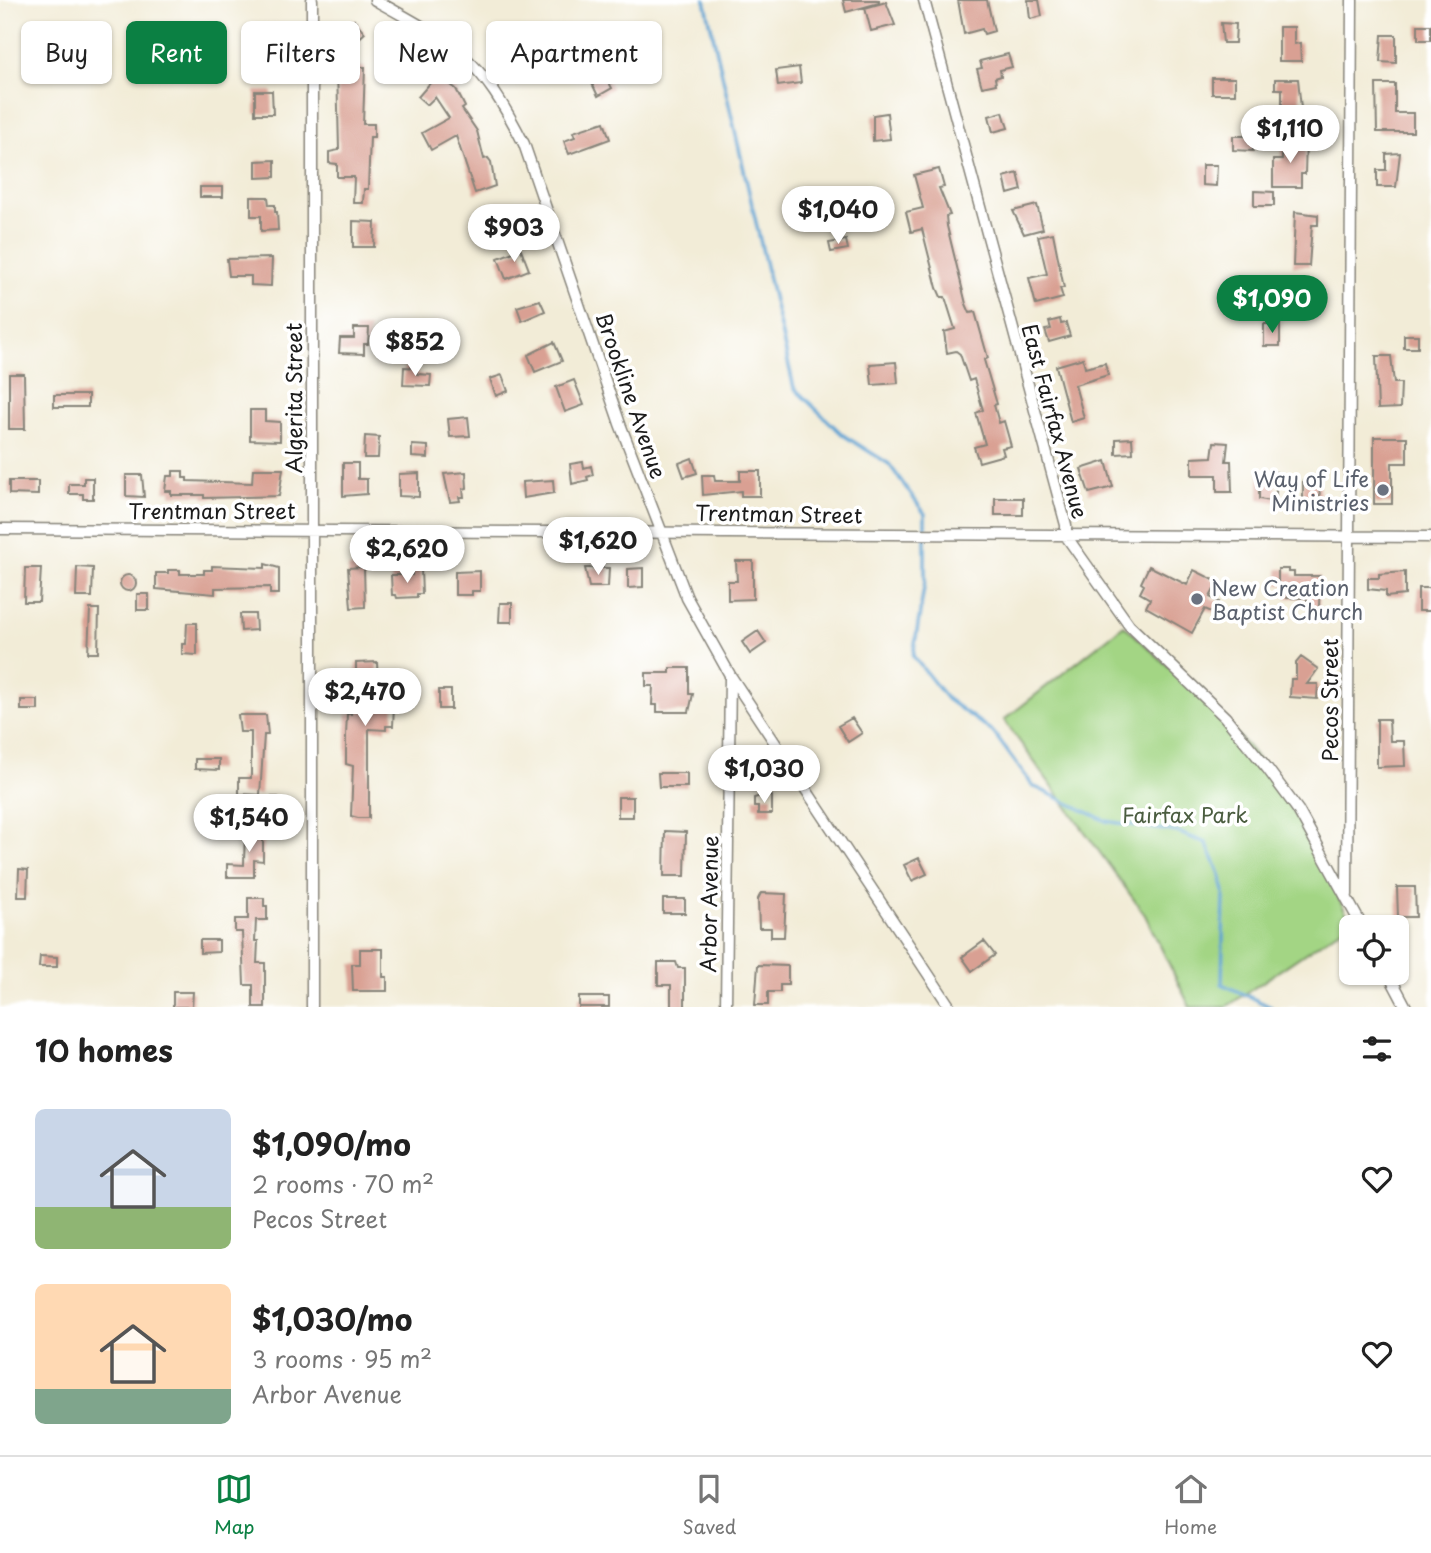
<!DOCTYPE html>
<meta charset="utf-8">
<style>
:root{--surface:#fff;--page:#f2f2f2;--text:#222;--muted:#767676;--line:#e0e0e0;--accent:#0b8043}
body{margin:0;font-family:"Playpen Sans",sans-serif;background:var(--page);color:var(--text);height:100vh;display:flex;flex-direction:column;font-size:26px;white-space:nowrap}
*{box-sizing:border-box;margin:0}
p{font-size:23px;color:var(--muted)}
.icon{flex:none;width:38px;height:38px;fill:none;stroke:currentColor;stroke-width:2;stroke-linecap:round;stroke-linejoin:round}
.map{position:relative;height:1007px;overflow:hidden}
.panel{display:flex;flex-direction:column;background:var(--surface);flex:1}
.panel>*{flex:none}
.banner{position:absolute;left:21px;top:21px;width:700px;height:63px;display:flex;gap:14px}
.buttons{position:absolute;left:1339px;top:915px;display:grid;gap:14px}
.buttons a{display:grid;place-items:center;width:70px;height:70px;border-radius:10px;background:var(--surface);box-shadow:0 2px 5px #0004;font-size:35px}
.price{position:absolute;translate:-50% -60px;padding:0 16px;border-radius:24px;background:#fff;color:#222;font-size:23px;line-height:46px;filter:drop-shadow(0 2px 4px #0008)}
.price::after{content:'';position:absolute;left:50%;top:42px;width:21px;height:16px;margin-left:-10px;background:inherit;clip-path:polygon(0 0,100% 0,50% 100%)}
.price.on{background:var(--accent);color:#fff}
ul{padding:0;list-style:none}
li{display:flex;align-items:center;gap:21px;height:175px;padding:0 35px}
li span{display:grid;place-items:center;flex:none;width:196px;height:140px;border-radius:10px;color:#555}
li>.icon{margin-inline-start:auto}
span .icon{width:84px;height:84px;fill:#fffc;stroke-width:1}
li b{font-size:30px}
h2{display:flex;justify-content:space-between;align-items:center;height:84px;padding:0 35px;font-size:30px}
.pill{padding:0 24px;border-radius:10px;background:var(--surface);box-shadow:0 2px 5px #0004;font-size:24px;line-height:63px}
.pill.on{background:var(--accent);color:#fff}
.tabs{display:flex;justify-content:space-around;align-items:center;height:98px;border-top:2px solid var(--line);background:var(--surface);font-size:19px;color:var(--muted)}
.tabs a{display:grid;justify-items:center;gap:4px}
.tabs .on{color:var(--accent)}
.map>svg:first-child{display:block}
.green{fill:#a3d584;stroke:#607850;stroke-width:2}
.lines{fill:none;stroke-linecap:round;stroke-linejoin:round}
.stream{stroke:#5da2d2;stroke-width:3.5}
.building{fill:#d9a093}
.minor-casing{stroke:#87847a;stroke-width:13}
.minor{stroke:#fff;stroke-width:10}
.worship-dot{fill:#6b7280;stroke:#fff;stroke-width:2.5}
.labels{text-anchor:middle;dominant-baseline:central;stroke-width:7;stroke-linejoin:round;paint-order:stroke}
.street-label{font-size:21px;fill:#1c1c1c;stroke:#fff}
.worship-label{font-size:21px;fill:#5b616d;stroke:#fff;text-anchor:end}
.park-label{font-size:21px;fill:#4b5d40;stroke:#fff}
</style>
<div class="map">
<svg width="1431" height="1007" viewBox="0 0 1431 1007">
<rect width="100%" height="100%" fill="#fff"/>
<filter id="ink" filterUnits="userSpaceOnUse"><feTurbulence type="fractalNoise" baseFrequency=".0143" numOctaves="2"/><feDisplacementMap in="SourceGraphic" scale="14" xChannelSelector="R" yChannelSelector="G"/><feConvolveMatrix kernelMatrix="1 2 1 2 8 2 1 2 1" color-interpolation-filters="sRGB"/></filter>
<filter id="wash" filterUnits="userSpaceOnUse"><feTurbulence type="fractalNoise" baseFrequency=".00686" numOctaves="4" result="noise"/><feDisplacementMap in="SourceGraphic" scale="28" xChannelSelector="R" yChannelSelector="G"/><feGaussianBlur stdDeviation="1.57" result="paint"/><feColorMatrix in="noise" values="0 0 0 0 0 0 0 0 0 0 0 0 0 0 0 0 0 1.4 0 .05"/><feComposite in="paint" operator="in"/></filter>
<g filter="url(#wash)">
<rect width="100%" height="100%" fill="#f2ecd7"/>
<path class="green" d="M1124 625C1169 668 1218 709 1257 758 1296 807 1322 867 1351 922L1226 1007H1190L1145 915 1004 720Z"/>
<g class="lines">
<path class="stream" d="M705 0 794 388 843 435 889 464 925 514V581L913 656 947 699 993 732 1033 786 1106 821 1177 832 1206 843 1220 874 1224 892 1222 984 1271 1007"/>
</g>
<g id="blocks">
<path class="building" d="M843 0H879V3L846 12Z
M958 0H987L994 31 984 34 982 29 964 34Z
M1028 0H1039L1042 16 1030 19Z
M886 2 895 25 871 31 865 8Z
M354 20 365 33 347 49 336 37Z
M1221 23 1236 24 1235 43H1223Z
M1418 25H1431V40H1418Z
M1279 27H1294V44L1300 43 1301 61H1279Z
M270 33 271 55 254 56V45H261L260 34Z
M1382 35H1396V63L1380 62Z
M396 47 415 59 408 73 387 61Z
M1008 54 1012 67 1000 70 1001 76 995 78 996 84 982 87 977 69 982 68 980 61Z
M280 57V72H266V58Z
M337 67H365L363 124H374V137H370L368 189H364L363 203H353L354 177H337V164L329 163V152L339 150Z
M444 67 451 74 446 81 456 89 465 107 462 109 477 131 484 159 488 158 491 162 495 186 475 193 456 136 431 150 422 133 449 118 435 97 427 105 418 97Z
M799 67 801 83 778 86 776 70Z
M601 68 612 88 598 96 588 75Z
M1212 78H1235V94H1212Z
M1275 79H1298L1302 118 1282 116V89H1275Z
M1376 84H1395V113H1413V132H1377Z
M255 91H272L273 114H255Z
M1003 112 1008 128 993 132 989 116Z
M887 113 890 139 873 141V115Z
M1255 117H1269V131L1255 132Z
M604 122 610 139 569 154 564 141 575 137 573 132Z
M1233 136H1254L1253 151 1233 150Z
M1282 141H1306L1305 174H1301V187H1273V160H1282Z
M1400 153 1396 187H1377V170H1386V154Z
M275 160V177L256 178V161Z
M1202 165H1217L1216 186 1202 185Z
M939 169 944 187 939 188 950 215 946 216 947 226 966 304 970 313 975 312 988 358 984 360 997 404 994 405 999 423 1004 421 1011 446 1002 448 1004 455 979 462 974 447 985 444 976 413 983 410 974 379 969 381 960 354 956 351 947 353 944 332 955 329 945 297H941L937 288 922 229 911 232 906 212 923 208 914 175Z
M1018 173 1022 190 1008 194 1004 177Z
M200 187H223V197H200Z
M1254 191 1274 192V206H1254Z
M251 197H268L269 205H275V212H277L278 230 261 231V216H251Z
M1037 205 1043 229 1024 234 1013 211Z
M506 209 512 226 482 237 476 220Z
M1295 212 1318 215V225H1312L1309 266H1293Z
M353 221 375 222 374 247H353Z
M1053 233 1064 288H1060L1063 298 1036 305 1029 278 1047 274 1038 236Z
M846 240 848 249 831 252 829 243Z
M521 249 529 270 506 279 498 258Z
M272 258 271 286 251 285V276H229L227 259Z
M540 300 545 311 522 321 517 307Z
M1060 319 1061 324 1066 323 1070 336 1049 342 1045 330 1051 329 1049 322Z
M1264 324H1280V346H1264Z
M354 328H369L368 344H364V354L339 353 340 338H354Z
M1404 335H1418V348H1404Z
M554 342 562 361 535 372 528 355Z
M1376 356H1391L1394 383H1401L1400 408 1378 409Z
M1083 358 1085 368 1105 363 1108 375 1075 385 1084 418 1071 422 1056 366Z
M896 362 898 383 872 385 870 364Z
M404 367 417 368V374L431 375 430 386 403 385Z
M9 374H24L25 429H9Z
M502 375 508 391 496 396 490 379Z
M574 380 584 405 565 412 556 387Z
M54 395H88V407H54Z
M250 410H265V421L280 422V441L250 440Z
M468 417 470 436 450 437 448 419Z
M365 436 379 437 378 458H364Z
M1374 437H1407V463H1392V504H1374Z
M1132 438 1133 453 1116 454V439Z
M1214 442 1228 443 1226 461H1231L1232 492H1217V475H1192V458L1212 457Z
M412 445 428 446V458L412 457Z
M692 458 697 473 684 477 679 463Z
M1106 461 1113 487 1089 493 1081 469Z
M583 462 584 468 591 466 593 475 587 477 588 480 572 484 570 464Z
M343 463H358V479H367V494L343 496Z
M253 469H283L279 496 204 498V495H171V491H165L167 476H173V471H183V478H187V481L252 483Z
M740 471H760V496H741V491L703 495 702 475H714L715 481H740Z
M466 472 467 488 463 489 464 497H459L460 501 450 502 444 474Z
M1259 472H1276V502L1259 499Z
M419 473V497L399 496V474Z
M126 475H142L144 497 126 496Z
M84 478H93V499H83V494H69V484H84Z
M553 480 554 493 523 498 522 482Z
M1303 480 1319 481 1320 501H1303Z
M9 481H38V495L9 494Z
M995 498H1023V515H995Z
M736 561H753V599L728 600V581H737Z
M265 564 279 568V594H270V587L215 588V594L156 589V573H168V570H180V574H204V570H212V566L265 568Z
M1149 566 1187 585 1194 570 1218 582 1210 597 1219 602 1214 613 1205 609 1192 633 1146 607 1150 599 1140 593 1144 585 1141 583Z
M77 567 93 568 92 597H76Z
M364 567 365 607 351 608 348 568Z
M25 568H41L39 602H24Z
M585 568H609L608 587H589Z
M643 568V587L628 588V569Z
M412 569H421L422 594H417V597L397 598 396 595H392L391 575H412Z
M1278 569H1288V572H1294V576H1320L1319 608H1307V598H1287V585H1278Z
M480 571V591H472V595H455V572Z
M1405 572V595L1386 597V591L1368 589V578H1379V574Z
M120 583a8 8 0 1 1 16 0a8 8 0 1 1-16 0Z
M1418 588H1431V611H1418Z
M137 594H149V610H137Z
M500 603H512V622H499Z
M90 609H99L98 653H88Z
M240 614H255L256 630 241 631Z
M187 623H197V655L182 654V644H186Z
M758 631 766 643 750 654 742 642Z
M1301 657 1318 669 1307 684H1318L1317 699 1290 697 1291 679H1296V663Z
M377 662 378 686H395L393 726H386V730L369 729V818H358L351 816 353 766 346 764V735L347 714H351V692H343V679L356 676V663Z
M670 668H689V694H693L689 712H657V705H652L653 686H646V673H670Z
M439 690H451V709H439Z
M21 700H38V710H21Z
M238 715H266L268 735H264L260 795 239 794V778H251V732H240Z
M852 718 862 733 848 742 838 726Z
M1377 719H1389L1390 741H1404L1405 766 1377 767Z
M195 759H219V770L195 769Z
M658 773H687V787H659Z
M761 796H772V814H758V807H754V798Z
M267 797H278V813H267Z
M618 797H633V817H618Z
M245 828 263 829V861L254 860V877H227V864L244 865Z
M665 831 686 832 685 876H664Z
M919 858 927 874 912 881 904 865Z
M19 869 28 870 27 897H18Z
M1397 887H1415L1416 917H1398Z
M761 893 786 894 784 937H771V928H759L758 899Z
M248 898H264V906H267V920H256L255 941H258L257 963H265V1007H253V985H244L242 932H235V919H248Z
M663 899H685V913H663Z
M200 940H219V952L200 953Z
M984 941 995 955 972 971 962 957Z
M360 949H383V977H387V991H353L352 964H360Z
M40 956 57 957V967H39Z
M658 962H676L678 968H685V1007H671V985H658Z
M758 965 788 966V985H780V992H768V1005H755Z
M173 992H193L192 1007H173Z
M579 997H609V1007H579Z"/>
</g>
</g>
<g filter="url(#ink)">
<use href="#blocks" fill-opacity="0" stroke="#87847a" stroke-width="2"/>
<g class="lines">
<defs>
<path id="minor" d="M375 0C458 46 480 57 524 144L620 424 687 598 730 675 950 1007
M924 0 1066 525V536L1129 625 1225 717 1267 768 1298 810 1363 928
M0 529 1431 537
M1347 895 1352 0
M1388 973 1406 1007
M312 1007V0
M726 1007 730 675"/>
</defs>
<use href="#minor" class="minor-casing"/>
<use href="#minor" class="minor"/>
</g>
</g>
<g class="worship-dot">
<circle cx="1383" cy="490" r="7"/>
<circle cx="1197" cy="599" r="7"/>
</g>
<g class="labels">
<g class="street-label">
<text transform="translate(632 395) rotate(71)">Brookline Avenue</text>
<text transform="translate(293 398) rotate(-90)">Algerita Street</text>
<text transform="translate(1056 421) rotate(75)">East Fairfax Avenue</text>
<text x="212" y="510">Trentman Street</text>
<text transform="translate(779 513) rotate(1)">Trentman Street</text>
<text transform="translate(1329 700) rotate(-90)">Pecos Street</text>
<text transform="translate(708 904) rotate(-89)">Arbor Avenue</text>
</g>
<g class="worship-label">
<text x="1369" y="478">Way of Life<tspan x="1369" dy="24">Ministries</tspan></text>
<text x="1211" y="587" text-anchor="start">New Creation<tspan x="1211" dy="24">Baptist Church</tspan></text>
</g>
<g class="park-label">
<text x="1185" y="814">Fairfax Park</text>
</g>
</g>
</svg>
<div class="buttons">
<a><svg class="icon" aria-label="locate" viewBox="0 0 24 24"><circle cx="12" cy="12" r="6"/><path d="M12 2v4M12 18v4M2 12h4M18 12h4"/></svg></a>
</div>
<b class="price" style="left:1290px;top:165px">$1,110</b>
<b class="price" style="left:838px;top:246px">$1,040</b>
<b class="price" style="left:514px;top:264px">$903</b>
<b class="price on" style="left:1272px;top:335px">$1,090</b>
<b class="price" style="left:415px;top:378px">$852</b>
<b class="price" style="left:598px;top:577px">$1,620</b>
<b class="price" style="left:407px;top:585px">$2,620</b>
<b class="price" style="left:365px;top:728px">$2,470</b>
<b class="price" style="left:764px;top:805px">$1,030</b>
<b class="price" style="left:249px;top:854px">$1,540</b>
<div class="banner">
<a class="pill">Buy</a>
<a class="pill on">Rent</a>
<a class="pill">Filters</a>
<a class="pill">New</a>
<a class="pill">Apartment</a>
</div>
</div>
<section class="panel">
<h2>10 homes<svg class="icon" aria-label="filters" viewBox="0 0 24 24"><path d="M4 7h16M4 17h16"/><circle cx="9" cy="7" r="2"/><circle cx="15" cy="17" r="2"/></svg></h2>
<ul>
<li><span style="background:linear-gradient(#c9d6e8 70%,#8fb573 0)"><svg class="icon" aria-label="home" viewBox="0 0 24 24"><path d="M3 11l9-7 9 7M6 9v11h12V9"/></svg></span><div><b>$1,090/mo</b><p>2 rooms · 70 m²</p><p>Pecos Street</p></div><svg class="icon" aria-label="heart" viewBox="0 0 24 24"><path d="M12 20l-8-8c-3-5 5-10 8-4 3-6 11-1 8 4z"/></svg></li>
<li><span style="background:linear-gradient(#ffd9b3 75%,#7fa58c 0)"><svg class="icon" aria-label="home" viewBox="0 0 24 24"><path d="M3 11l9-7 9 7M6 9v11h12V9"/></svg></span><div><b>$1,030/mo</b><p>3 rooms · 95 m²</p><p>Arbor Avenue</p></div><svg class="icon" aria-label="heart" viewBox="0 0 24 24"><path d="M12 20l-8-8c-3-5 5-10 8-4 3-6 11-1 8 4z"/></svg></li>
</ul>
</section>
<nav class="tabs">
<a class="on"><svg class="icon" aria-label="map" viewBox="0 0 24 24"><path d="M3 6l6-2 6 2 6-2v14l-6 2-6-2-6 2zM9 4v14M15 6v14"/></svg>Map</a>
<a><svg class="icon" aria-label="saved" viewBox="0 0 24 24"><path d="M7 4h10v16l-5-4-5 4z"/></svg>Saved</a>
<a><svg class="icon" aria-label="home" viewBox="0 0 24 24"><path d="M3 11l9-7 9 7M6 9v11h12V9"/></svg>Home</a>
</nav>
